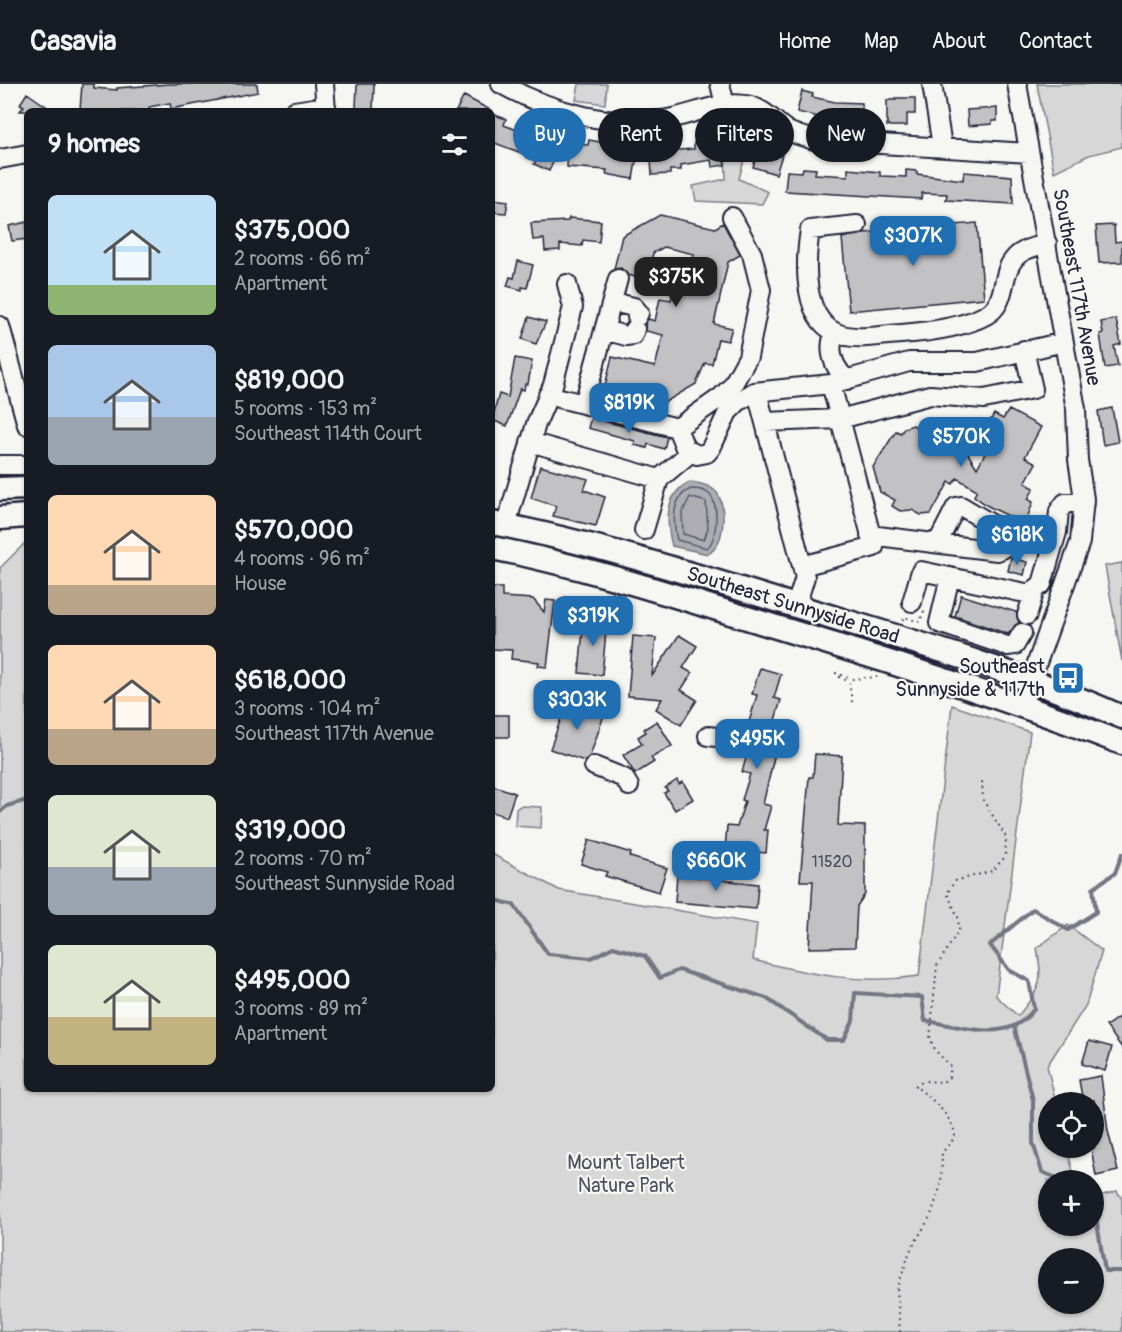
<!DOCTYPE html>
<meta charset="utf-8">
<style>
:root{--surface:#171b24;--page:#242831;--text:#f1f3f6;--muted:#9ea1a6;--line:#363941;--accent:#1f6fb2}
body{margin:0;font-family:Pangolin,sans-serif;background:var(--page);color:var(--text);height:100vh;display:flex;flex-direction:column;font-size:22px;white-space:nowrap}
*{box-sizing:border-box;margin:0}
p{font-size:20px;color:var(--muted)}
.icon{flex:none;width:33px;height:33px;fill:none;stroke:currentColor;stroke-width:2;stroke-linecap:round;stroke-linejoin:round}
.map{position:relative;flex:1;overflow:hidden}
.side{position:absolute;left:24px;top:24px;width:471px;height:984px;display:flex;flex-direction:column;background:var(--surface);border-radius:9px;box-shadow:0 2px 4px #0004}
.side>*{flex:none}
.hud{position:absolute;left:513px;top:24px;width:519px;height:54px;display:flex;gap:12px}
.tools{position:absolute;left:1038px;top:1008px;display:grid;gap:12px}
.tools a{display:grid;place-items:center;width:66px;height:66px;border-radius:50%;background:var(--surface);box-shadow:0 2px 4px #0004;font-size:30px}
.price{position:absolute;translate:-50% -51px;padding:0 14px;border-radius:12px;background:var(--accent);color:#fff;font-size:20px;line-height:39px;filter:drop-shadow(0 2px 3px #0008)}
.price::after{content:'';position:absolute;left:50%;top:36px;width:18px;height:14px;margin-left:-9px;background:inherit;clip-path:polygon(0 0,100% 0,50% 100%)}
.price.active{background:#222;color:#fff}
ul{padding:0;list-style:none}
li{display:flex;align-items:center;gap:18px;height:150px;padding:0 24px}
li span{display:grid;place-items:center;flex:none;width:168px;height:120px;border-radius:9px;color:#555}
li>.icon{margin-inline-start:auto}
span .icon{width:72px;height:72px;fill:#fffc;stroke-width:1}
li b{font-size:26px}
h2{display:flex;justify-content:space-between;align-items:center;height:72px;padding:0 24px;font-size:26px}
.chip{padding:0 21px;border-radius:27px;background:var(--surface);box-shadow:0 2px 4px #0004;font-size:21px;line-height:54px}
.chip.active{background:var(--accent);color:#fff}
header{display:flex;align-items:center;gap:36px;box-sizing:border-box;height:84px;padding:0 30px;background:var(--surface);border-bottom:2px solid var(--line)}
header strong{font-size:28px}
nav{display:flex;gap:33px;margin-inline-start:auto;font-size:21px}
.map>svg:first-child{display:block}
.green{fill:#d7d7d7;stroke:#7c7c89;stroke-width:1.5;fill-rule:evenodd}
.water{fill:#adadb3;stroke:#757583;stroke-width:1.5}
.lines{fill:none;stroke-linecap:round;stroke-linejoin:round}
.shore{stroke:#5a5a6b;stroke-width:1.5}
.stream{stroke:#757583;stroke-width:4}
.building{fill:#c2c2c4;stroke:#22223b;stroke-width:1.5}
.minor-casing{stroke:#22223b;stroke-width:22}
.major-casing{stroke:#22223b;stroke-width:27}
.path{stroke:#22223b;stroke-width:2;stroke-dasharray:1.5 4.5;stroke-linecap:butt}
.minor{stroke:#f6f6f2;stroke-width:18}
.major{stroke:#f6f6f2;stroke-width:22}
.labels{text-anchor:middle;dominant-baseline:central;stroke-width:4.5;stroke-linejoin:round;paint-order:stroke}
.number-label{font-size:16px;fill:#4a4a5d}
.street-label{font-size:20px;fill:#22223b;stroke:#f6f6f2}
.poi-label{font-size:20px;fill:#22223b;stroke:#f6f6f2;text-anchor:end}
.park-label{font-size:20px;fill:#4f4f62;stroke:#f6f6f2}
</style>
<header>
<strong>Casavia</strong>
<nav><a>Home</a><a>Map</a><a>About</a><a>Contact</a></nav>
</header>
<div class="map">
<svg width="1122" height="1248" viewBox="0 0 1122 1248">
<rect width="100%" height="100%" fill="#f6f6f2"/>
<filter id="ink" filterUnits="userSpaceOnUse"><feTurbulence type="fractalNoise" baseFrequency=".0167" numOctaves="2"/><feDisplacementMap in="SourceGraphic" scale="12" xChannelSelector="R" yChannelSelector="G"/><feConvolveMatrix kernelMatrix="1 2 1 2 8 2 1 2 1" color-interpolation-filters="sRGB"/></filter>
<g filter="url(#ink)">
<path class="green" d="M579 0H607L605 20 576 16Z
M1037 0H1122V63L1089 71 1054 88Z
M724 32H741L754 38 739 95 768 108 762 120 696 117 693 102 726 95Z
M27 457V1005H492V770L559 806 757 840 753 876C810 890 860 901 919 892L952 621 1030 648 996 912 1018 932C1040 904 1044 899 1037 864L1068 841 1102 867 1086 921 1047 982 1056 1018H1048V1064H1067L1075 1096H1048V1142H1094V1112L1096 1113 1117 1107 1122 1115V1248H0V484ZM1048 1174H1094V1220H1048Z
M1122 479V577L1105 482Z
M520 722 542 723 541 744 515 742 516 725Z"/>
<path class="water" d="M690 398C699 399 711 401 717 409 727 423 725 461 708 470L672 462C666 438 664 410 690 398Z"/>
<g class="lines">
<path class="shore" d="M691 405C697 405 705 406 709 410 720 419 717 457 707 464L677 456C673 438 671 413 691 405Z
M690 413 706 418 708 444 704 456 683 450 682 429Z"/>
<path class="stream" d="M1121 0 1122 3
M0 728 7 722 27 716
M492 815 514 821 548 870 591 874 613 863 645 872 660 894 679 886 766 914 827 956H844L853 937 855 909 922 913 925 937C961 941 1008 962 1034 925L1029 897 1009 886 990 861 1033 825 1068 846 1096 828 1093 804 1115 789 1122 770
M1014 942 1033 1016V1059L1042 1088 1062 1096
M1094 1136 1097 1139 1105 1187H1122"/>
</g>
<path class="building" d="M82 0H94V4L117 6V4L169 0H257L258 8 171 25 170 19 149 23V27H92L80 26Z
M357 0H374L373 26 356 25Z
M802 7 813 10 812 13 835 18 862 19V36L827 35 797 28Z
M27 9 53 27H20L24 22 20 20Z
M464 12 492 27H456Z
M895 14H915V30H907V42H887V16H896Z
M997 24V37H992V40L968 42 967 26Z
M492 30 506 35 504 41 530 51 533 45 562 59 549 87 534 80 536 77 526 73 527 71 492 58Z
M719 47 725 81 712 83 711 76 681 81V86H670V90L652 91 650 61H663V67L694 65V59L708 57 707 49Z
M589 56 622 62 621 70 637 72 633 95 606 90 607 86 567 83 568 60 588 61Z
M759 65 782 71 776 90 753 83Z
M803 84 816 85 815 90 848 92V85L880 88V92L906 93V86L917 87V90L963 96 964 88 1012 92 1013 120 946 116 947 110 922 109 921 115 785 107 787 87 802 88Z
M492 115 508 117 506 129 492 128Z
M660 131 715 144 723 139 740 171 728 178 714 240 732 244 728 257 718 255 712 280 705 279 696 300 662 320 604 306 612 273 655 283 663 251 646 247 645 240 648 235 655 237 660 214 671 216 674 205 685 208 694 170 664 163 653 169 647 196 628 191 621 184 614 185 622 152Z
M569 134 601 137 599 158 583 156 582 162 560 160V166L545 167 544 155 533 156 531 139 568 137Z
M27 138V155L12 157 9 142Z
M977 139 984 214 849 227 842 154 864 149Z
M1114 141 1115 158 1122 157V178L1099 179 1096 142Z
M518 177 533 181 527 204 522 203V206L507 202 510 193 514 194Z
M529 233 546 238 536 260 522 255Z
M1116 235 1121 260 1114 262 1118 282 1105 284 1100 250 1103 249 1101 238Z
M515 274 532 277 528 300H525L524 306 520 305 507 342 492 336 499 310 508 313Z
M1112 324 1118 358 1103 361 1098 327Z
M1009 326 1041 343 1025 373 1036 379 1025 399 1034 404 1028 415 1033 418 1025 440 988 422 974 412 977 406 957 394 953 400 949 398 931 430 921 431 912 426 900 427 892 422 895 416 880 408 873 383 896 347 901 349 904 344 913 341 942 358 944 354 965 365 977 384 989 362 979 357 994 330 1003 335Z
M591 334 667 353 664 365 648 360 647 364 634 361 635 357 588 344Z
M540 382 588 395 584 406 605 413 596 442 553 432 556 422 531 414Z
M1011 474 1027 478 1024 491 1008 487Z
M492 504H502V513L533 515 544 528 546 516 555 517 547 583 538 582 539 578 511 575 512 566 492 565Z
M961 511 1016 528 1019 539 1008 550 955 532Z
M584 534 607 536 602 591 579 589Z
M679 551 697 562 683 584 692 589 681 606 697 616 681 641 656 625 662 615 628 612 633 552 656 554 652 592Z
M760 584 781 590 774 614 781 616 766 666 775 669 763 720 771 722 764 746H768L766 769 725 765 727 742 737 743 745 717 742 716 750 690 742 688 756 640 749 638 757 611 752 610Z
M568 615 592 623 591 627 604 631 590 672 584 677 550 665Z
M492 631H509V653H492Z
M657 637 672 662 651 674 654 678 635 690 623 671 642 660 638 653 646 648 644 645Z
M815 670 842 672 838 741 865 742V810L857 822 855 863 809 864 813 797H800L809 693H813Z
M677 696 679 700 683 698 693 715 675 726 664 709 668 707 665 704Z
M492 701 515 709 507 733 492 728Z
M589 756 631 769 630 773 667 784 659 808 605 792 607 788 581 780Z
M677 791 713 795 714 791 722 792V796L758 800 756 825 675 818Z
M1122 931V964L1106 942Z
M1089 957 1112 963 1105 987 1082 980Z
M1101 992 1108 1047 1118 1087 1096 1092 1091 1064H1094V1016L1083 1018 1079 996Z"/>
<g class="lines">
<defs>
<path id="minor" d="M324 0 326 27
M501 0C551 28 616 46 673 34 696 29 721 17 745 21 763 23 774 38 788 47 796 51 805 53 814 56L1029 69
M720 0 725 21
M932 0 942 62
M1017 0 1076 325 1078 376 1084 415 1080 458 1022 621
M294 27 326 22
M0 75 27 70
M857 141 810 146C805 178 801 239 842 251 860 256 883 251 901 250 928 248 962 244 986 231 1008 219 1000 191 1014 175 1022 165 1035 163 1047 159
M612 218 634 223 639 229 637 233
M0 242 27 341
M604 246 626 252 633 251 635 245
M835 248C827 266 833 283 847 296
M757 308 802 482 874 463 831 300
M548 311 677 344 685 364 697 371 707 369 711 364 728 328 739 317 754 308 831 300 909 278H977L1064 258
M584 320 618 195
M765 338 840 335 930 311 984 315 1033 305 1024 266
M677 344 721 313 732 302 748 273 761 206 752 170 732 133
M530 358 659 395 644 446
M0 381H27
M659 395 690 369
M506 441 536 340 553 301 573 223 567 200
M870 451 997 467C1006 464 1010 461 1010 451L961 422 956 423 938 458
M950 493 939 539 1007 562 1015 561 1022 549
M912 518 921 487 1030 510 1042 500 1057 448 1059 427 1065 419H1084
M796 522 805 493 802 482
M1027 531 1035 506
M708 652 726 654
M594 682 624 694 629 702"/>
<path id="major" d="M0 405 27 404
M0 434 27 432
M492 439C596 459 698 492 799 523 908 556 1018 587 1122 633
M492 464C583 482 671 511 760 538 882 575 1003 613 1122 659"/>
</defs>
<use href="#minor" class="minor-casing"/>
<use href="#major" class="major-casing"/>
<path class="path" d="M903 536 904 533 920 538 924 527 928 528
M852 618 849 598 836 591V589L853 595 877 593
M900 1248 897 1205 910 1167 931 1131 941 1101 942 1069 955 1053C955 1034 929 1012 915 1002L924 997 943 998 949 993 951 983 935 966 930 954 937 882 959 846 958 833 947 809 955 797 992 787 1005 773 1006 753 983 716 982 695"/>
<use href="#minor" class="minor"/>
<use href="#major" class="major"/>
</g>
</g>
<defs>
<symbol id="bus-square" viewBox="-11 -11 22 22"><rect x="-9" y="-9" width="18" height="18" rx="4" fill="#1f6fb2" stroke="#f6f6f2"/><path d="M-5-6H5V4H4V6H2V4H-2V6H-4V4H-5ZM-3.5-4V0h7V-4ZM-3.5 1.2v1.5H-2V1.2ZM2 1.2v1.5H3.5V1.2Z" fill="#fff"/></symbol>
</defs>
<g fill-rule="evenodd">
<use href="#bus-square" x="1049" y="575" width="38" height="38"/>
</g>
<g class="labels">
<g class="number-label">
<text x="832" y="778">11520</text>
</g>
<g class="street-label">
<text transform="translate(1077 203) rotate(80)">Southeast 117th Avenue</text>
<text transform="translate(793 521) rotate(17)">Southeast Sunnyside Road</text>
</g>
<g class="poi-label">
<text x="1045" y="582">Southeast<tspan x="1045" dy="23">Sunnyside &amp; 117th</tspan></text>
</g>
<g class="park-label">
<text x="626" y="1078">Mount Talbert<tspan x="626" dy="23">Nature Park</tspan></text>
</g>
</g>
</svg>
<div class="tools">
<a><svg class="icon" aria-label="locate" viewBox="0 0 24 24"><circle cx="12" cy="12" r="6"/><path d="M12 2v4M12 18v4M2 12h4M18 12h4"/></svg></a>
<a>+</a>
<a>−</a>
</div>
<b class="price" style="left:913px;top:183px">$307K</b>
<b class="price active" style="left:676px;top:224px">$375K</b>
<b class="price" style="left:629px;top:350px">$819K</b>
<b class="price" style="left:961px;top:384px">$570K</b>
<b class="price" style="left:1017px;top:482px">$618K</b>
<b class="price" style="left:593px;top:563px">$319K</b>
<b class="price" style="left:577px;top:647px">$303K</b>
<b class="price" style="left:757px;top:686px">$495K</b>
<b class="price" style="left:716px;top:808px">$660K</b>
<div class="hud">
<a class="chip active">Buy</a>
<a class="chip">Rent</a>
<a class="chip">Filters</a>
<a class="chip">New</a>
</div>
<section class="side">
<h2>9 homes<svg class="icon" aria-label="filters" viewBox="0 0 24 24"><path d="M4 7h16M4 17h16"/><circle cx="9" cy="7" r="2"/><circle cx="15" cy="17" r="2"/></svg></h2>
<ul>
<li><span style="background:linear-gradient(#bfe0f5 75%,#8fb573 0)"><svg class="icon" aria-label="home" viewBox="0 0 24 24"><path d="M3 11l9-7 9 7M6 9v11h12V9"/></svg></span><div><b>$375,000</b><p>2 rooms · 66 m²</p><p>Apartment</p></div></li>
<li><span style="background:linear-gradient(#a9c7e8 60%,#9aa5b1 0)"><svg class="icon" aria-label="home" viewBox="0 0 24 24"><path d="M3 11l9-7 9 7M6 9v11h12V9"/></svg></span><div><b>$819,000</b><p>5 rooms · 153 m²</p><p>Southeast 114th Court</p></div></li>
<li><span style="background:linear-gradient(#ffd9b3 75%,#b9a48a 0)"><svg class="icon" aria-label="home" viewBox="0 0 24 24"><path d="M3 11l9-7 9 7M6 9v11h12V9"/></svg></span><div><b>$570,000</b><p>4 rooms · 96 m²</p><p>House</p></div></li>
<li><span style="background:linear-gradient(#ffd9b3 70%,#b9a48a 0)"><svg class="icon" aria-label="home" viewBox="0 0 24 24"><path d="M3 11l9-7 9 7M6 9v11h12V9"/></svg></span><div><b>$618,000</b><p>3 rooms · 104 m²</p><p>Southeast 117th Avenue</p></div></li>
<li><span style="background:linear-gradient(#dfe7d0 60%,#9aa5b1 0)"><svg class="icon" aria-label="home" viewBox="0 0 24 24"><path d="M3 11l9-7 9 7M6 9v11h12V9"/></svg></span><div><b>$319,000</b><p>2 rooms · 70 m²</p><p>Southeast Sunnyside Road</p></div></li>
<li><span style="background:linear-gradient(#dfe7d0 60%,#c2b280 0)"><svg class="icon" aria-label="home" viewBox="0 0 24 24"><path d="M3 11l9-7 9 7M6 9v11h12V9"/></svg></span><div><b>$495,000</b><p>3 rooms · 89 m²</p><p>Apartment</p></div></li>
</ul>
</section>
</div>
